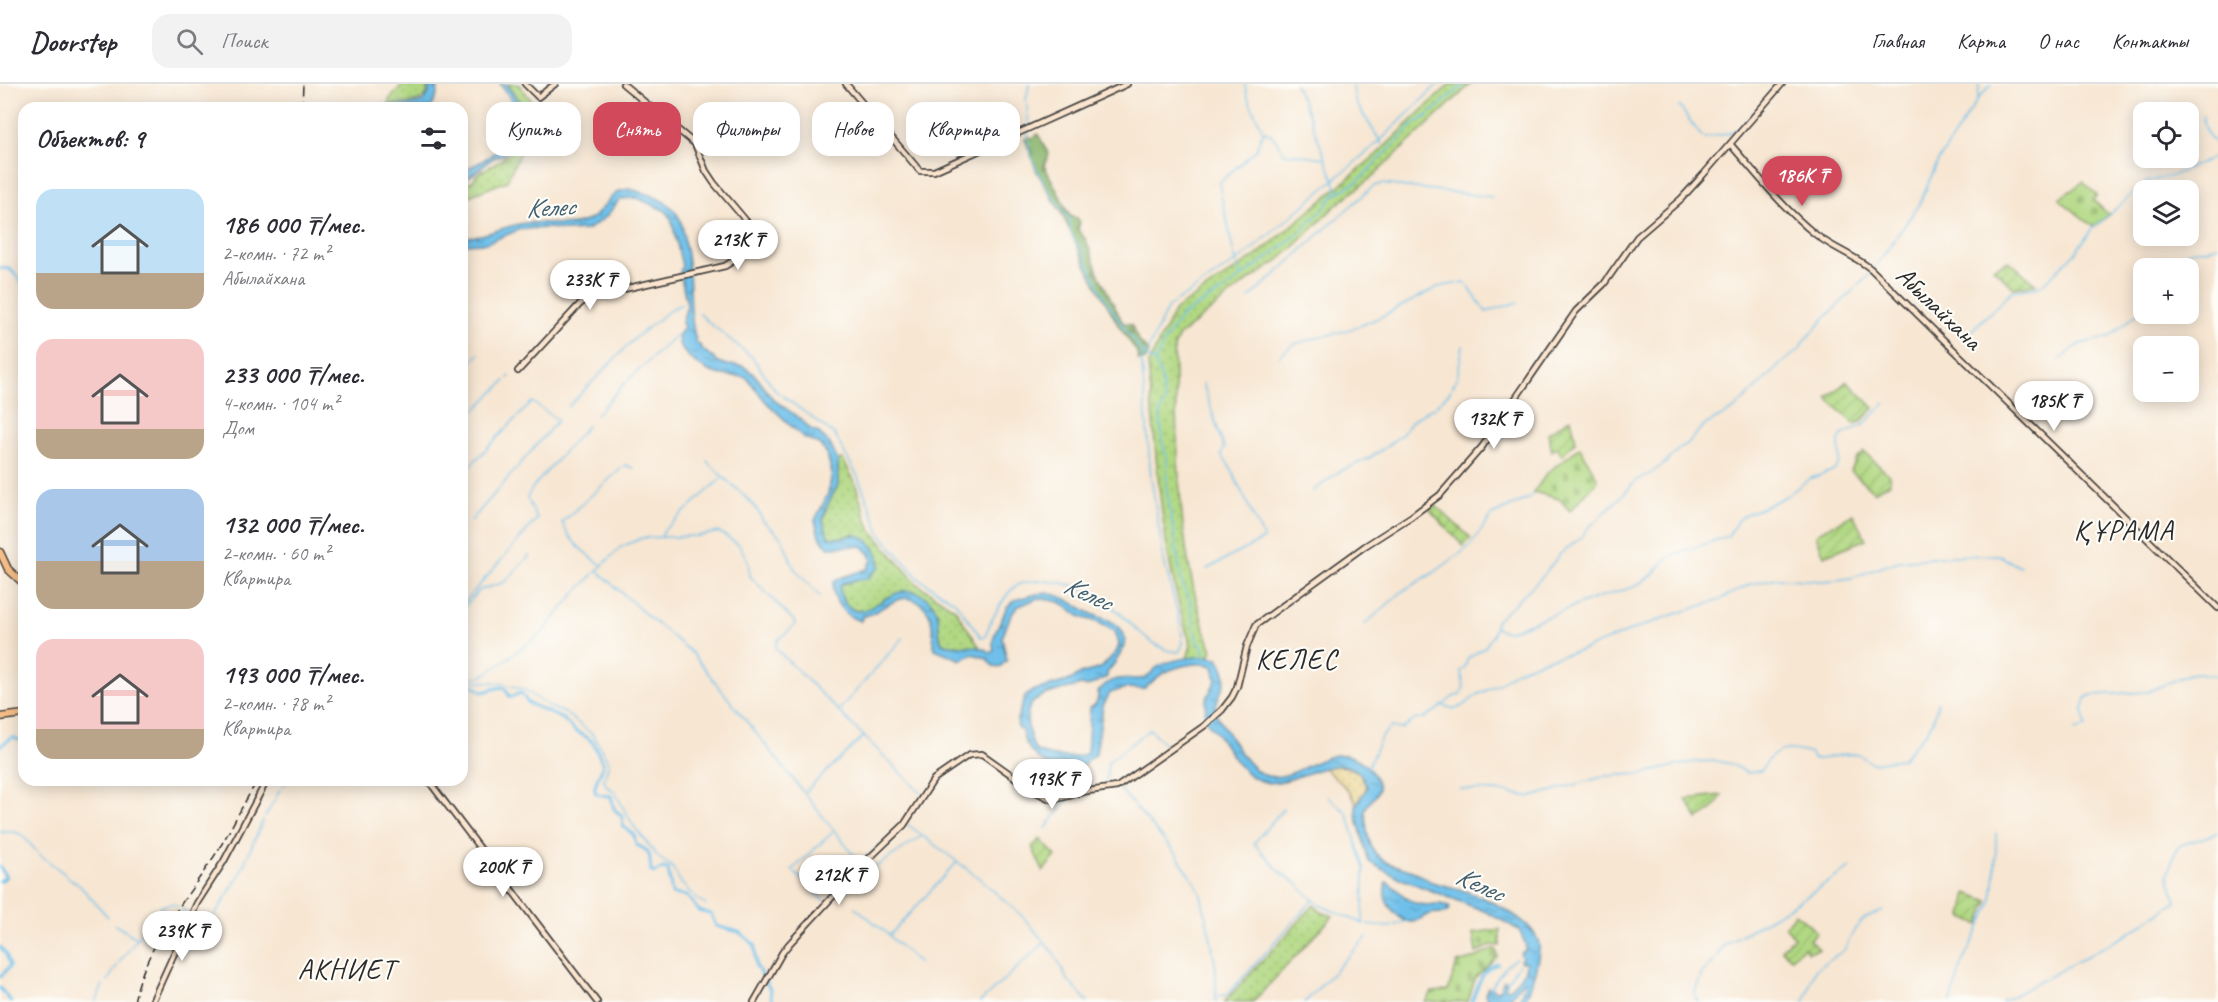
<!DOCTYPE html>
<html lang="ru">
<meta charset="utf-8">
<style>
:root{--surface:#fff;--page:#f2f2f3;--text:#2b2b33;--muted:#7c7c81;--line:#e1e1e2;--accent:#d1495b}
body{margin:0;font-family:Caveat,sans-serif;background:var(--page);color:var(--text);height:100vh;display:flex;flex-direction:column;font-size:22px;white-space:nowrap}
*{box-sizing:border-box;margin:0}
p{font-size:20px;color:var(--muted)}
.icon{flex:none;width:33px;height:33px;fill:none;stroke:currentColor;stroke-width:2;stroke-linecap:round;stroke-linejoin:round}
.map{position:relative;flex:1;overflow:hidden}
.details{position:absolute;left:18px;top:18px;width:450px;height:684px;display:flex;flex-direction:column;background:var(--surface);border-radius:18px;box-shadow:0 3px 15px #0003}
.details>*{flex:none}
.banner{position:absolute;left:486px;top:18px;width:570px;height:54px;display:flex;gap:12px}
.tools{position:absolute;left:2133px;top:18px;display:grid;gap:12px}
.tools a{display:grid;place-items:center;width:66px;height:66px;border-radius:12px;background:var(--surface);box-shadow:0 3px 15px #0003;font-size:30px}
.price{position:absolute;translate:-50% -51px;padding:0 14px;border-radius:21px;background:#fff;color:#222;font-size:20px;line-height:39px;filter:drop-shadow(0 2px 3px #0008)}
.price::after{content:'';position:absolute;left:50%;top:36px;width:18px;height:14px;margin-left:-9px;background:inherit;clip-path:polygon(0 0,100% 0,50% 100%)}
.price.current{background:var(--accent);color:#fff}
ul{padding:0;list-style:none}
li{display:flex;align-items:center;gap:18px;height:150px;padding:0 18px}
li span{display:grid;place-items:center;flex:none;width:168px;height:120px;border-radius:18px;color:#555}
li>.icon{margin-inline-start:auto}
span .icon{width:72px;height:72px;fill:#fffc;stroke-width:1}
li b{font-size:26px}
h2{display:flex;justify-content:space-between;align-items:center;height:72px;padding:0 18px;font-size:26px}
.tag{padding:0 21px;border-radius:18px;background:var(--surface);box-shadow:0 3px 15px #0003;font-size:21px;line-height:54px}
.tag.current{background:var(--accent);color:#fff}
header{display:flex;align-items:center;gap:36px;box-sizing:border-box;height:84px;padding:0 30px;background:var(--surface);border-bottom:2px solid var(--line)}
header strong{font-size:28px}
nav{display:flex;gap:33px;margin-inline-start:auto;font-size:21px}
.search{width:420px;height:54px;background:var(--page);display:flex;align-items:center;gap:15px;box-sizing:border-box;padding:0 21px;border-radius:18px;color:var(--muted);font-size:22px}
.map>svg:first-child{display:block}
.grass{fill:url(#grass-dots);stroke:#6e8256;stroke-width:1.5}
.forest{fill:url(#forest-firs);stroke:#5c724e;stroke-width:1.5}
.sand{fill:url(#sand-dots);stroke:#8c8264;stroke-width:1.5}
.cemetery{fill:url(#cemetery-stones);stroke:#6e8256;stroke-width:1.5}
.garden{fill:url(#garden-furrows);stroke:#6e8256;stroke-width:1.5}
.water{fill:url(#water-ripples);stroke:#4c768a;stroke-width:1.5}
.lines{fill:none;stroke-linecap:round;stroke-linejoin:round}
.stream{stroke:#6ec0ea;stroke-width:1.5}
.canal{stroke:#6ec0ea;stroke-width:3}
.secondary-casing{stroke:#4a4744;stroke-width:8}
.primary-casing{stroke:#4a4744;stroke-width:9}
.secondary{stroke:#fbe5cf;stroke-width:4.5}
.primary{stroke:#f6be86;stroke-width:6}
.rail{stroke:#2b2b2b;stroke-width:1.5;stroke-dasharray:9 4.5;stroke-linecap:butt}
.labels{text-anchor:middle;dominant-baseline:central;stroke-width:4.5;stroke-linejoin:round;paint-order:stroke}
.street-label{font-size:26px;fill:#2b2b2b;stroke:#fdfcf7}
.water-label{font-size:27px;font-style:italic;fill:#425f6e;stroke:#fdfcf7}
.quarter-label{font-size:28px;letter-spacing:1.5px;fill:#2b2b2b;stroke:#fdfcf7}
</style>
<header>
<strong>Doorstep</strong>
<div class="search"><svg class="icon" aria-label="search" viewBox="0 0 24 24"><circle cx="10" cy="10" r="6"/><path d="M15 15l6 6"/></svg>Поиск</div>
<nav><a>Главная</a><a>Карта</a><a>О нас</a><a>Контакты</a></nav>
</header>
<div class="map">
<svg width="2218" height="918" viewBox="0 0 2218 918">
<defs>
<pattern id="grass-dots" width="8" height="8" patternUnits="userSpaceOnUse" patternTransform="scale(1.5)"><rect width="8" height="8" fill="#b1d882"/><path d="M2 2h.1M6 6h.1" fill="none" stroke="#98ba70" stroke-width="1.8" stroke-linecap="round"/></pattern>
<pattern id="forest-firs" width="22" height="20" patternUnits="userSpaceOnUse" patternTransform="scale(1.5)"><rect width="22" height="20" fill="#8cb870"/><path d="M5 1l3.5 6h-7zM16 11l3.5 6h-7z" fill="#73965c"/></pattern>
<pattern id="sand-dots" width="8" height="8" patternUnits="userSpaceOnUse" patternTransform="scale(1.5)"><rect width="8" height="8" fill="#eeda9e"/><path d="M2 2h.1M6 6h.1" fill="none" stroke="#cb8" stroke-width="1.8" stroke-linecap="round"/></pattern>
<pattern id="cemetery-stones" width="16" height="16" patternUnits="userSpaceOnUse" patternTransform="scale(1.5)"><rect width="16" height="16" fill="#b1d882"/><path d="M2 7V4a2 2 0 0 1 4 0v3zM10 15v-3a2 2 0 0 1 4 0v3z" fill="#98ba70"/></pattern>
<pattern id="garden-furrows" width="10" height="10" patternUnits="userSpaceOnUse" patternTransform="scale(1.5)"><rect width="10" height="10" fill="#b1d882"/><path d="M-1 1l2-2M0 10L10 0M9 11l2-2" fill="none" stroke="#98ba70"/></pattern>
<pattern id="water-ripples" width="26" height="14" patternUnits="userSpaceOnUse" patternTransform="scale(1.5)"><rect width="26" height="14" fill="#6ec0ea"/><path d="M2 4q2-2 4 0t4 0M15 11q2-2 4 0t4 0" fill="none" stroke="#5b9cbe"/></pattern>
</defs>
<rect width="100%" height="100%" fill="#fdfcf7"/>
<filter id="ink" filterUnits="userSpaceOnUse"><feTurbulence type="fractalNoise" baseFrequency=".0167" numOctaves="2"/><feDisplacementMap in="SourceGraphic" scale="12" xChannelSelector="R" yChannelSelector="G"/><feConvolveMatrix kernelMatrix="1 2 1 2 8 2 1 2 1" color-interpolation-filters="sRGB"/></filter>
<filter id="wash" filterUnits="userSpaceOnUse"><feTurbulence type="fractalNoise" baseFrequency=".008" numOctaves="4" result="noise"/><feDisplacementMap in="SourceGraphic" scale="24" xChannelSelector="R" yChannelSelector="G"/><feGaussianBlur stdDeviation="1.35" result="paint"/><feColorMatrix in="noise" values="0 0 0 0 0 0 0 0 0 0 0 0 0 0 0 0 0 1.4 0 .05"/><feComposite in="paint" operator="in"/></filter>
<g filter="url(#wash)">
<rect width="100%" height="100%" fill="#f7e6d2"/>
<path class="grass" d="M403 0H427V10C417 22 404 19 389 20V16Z
M508 0H519L531 16 533 40 507 97 462 115V100L473 97 477 90 501 76 516 62 524 39V24Z
M1450 0H1471L1371 94 1334 123 1294 163 1274 180 1245 199 1179 252 1174 263C1178 364 1175 470 1212 566L1209 572 1187 575 1191 561C1160 471 1157 375 1148 280L1175 226 1257 171 1376 71Z
M842 374 854 396 870 445 917 500 955 525 981 565C968 562 954 564 942 559 936 545 942 528 928 516 904 495 887 518 865 526 851 531 838 514 840 501L865 493 879 484 880 477 854 450 833 455 828 453 823 436 827 422 838 401V377Z
M1314 821 1321 828 1333 832 1253 918H1224Z"/>
<path class="forest" d="M1038 50 1049 71 1044 81 1070 132 1077 134 1080 138 1078 146 1086 156 1100 193 1123 239 1131 240 1139 257 1149 268 1145 276H1138L1137 268 1119 242 1094 197 1061 128 1037 88 1025 55 1029 53 1033 54Z"/>
<path class="sand" d="M1337 682C1353 683 1362 688 1367 704L1356 721C1355 709 1333 692 1324 684Z"/>
<path class="cemetery" d="M2083 98 2097 111 2093 116 2109 131 2094 143 2059 115Z
M1580 363 1598 396 1570 427 1559 415 1534 408 1547 389Z
M1500 845V862L1491 861 1476 869 1473 849Z
M1492 865H1496L1498 873 1475 895 1468 918H1425L1432 908 1448 907 1457 879 1475 874Z"/>
<path class="garden" d="M2009 177 2036 200 2014 204 1993 184Z
M1847 297 1874 324 1860 338 1854 340 1827 314Z
M1571 334 1576 357 1562 371 1556 364 1552 367 1548 349Z
M1864 368 1889 391 1890 399 1874 408 1851 387 1856 376Z
M1435 421 1471 454 1463 462 1429 425Z
M1853 430 1866 455 1824 472 1816 451C1828 441 1841 438 1853 430Z
M1722 711C1717 722 1709 730 1698 735L1686 715Z
M1040 755 1056 772 1043 787 1032 763Z
M1967 809 1988 817 1979 841 1962 832Z
M1795 829 1817 848 1809 856 1819 865 1808 868 1804 863 1791 874 1781 865 1794 853 1785 842Z"/>
<path class="water" d="M429 0H438L437 11 431 24H324L334 22 409 21 422 18 429 9Z
M500 0H506L522 22C519 35 521 49 513 61 510 65 506 67 503 71 488 72 477 92 462 96V86C501 73 534 37 500 0Z
M629 105C648 109 674 117 681 138 684 145 683 153 685 161 693 192 687 229 697 260L700 261 701 264 718 278 727 281 743 282 755 291 773 315 802 336 810 345 819 349 830 360 838 377V401L827 422 823 436 828 453C847 459 854 441 872 461 877 468 880 475 879 484L871 490 870 494 848 498 840 501C838 515 851 531 865 526 887 517 904 494 929 516 944 530 935 543 942 559 957 565 978 558 991 569L994 566C991 554 996 546 1001 537 1004 532 1004 525 1009 521 1012 517 1020 514 1025 513 1056 502 1067 517 1092 530 1099 534 1107 534 1114 539 1136 553 1119 574 1107 589V593L1087 603 1082 601C1037 612 1014 613 1035 666 1046 673 1076 676 1087 669L1090 624C1097 621 1098 616 1098 608 1115 587 1125 598 1146 594 1149 591 1153 587 1156 584 1169 575 1204 570 1218 574 1235 600 1217 603 1215 628 1226 645 1247 687 1267 692 1302 700 1335 645 1370 686 1374 690 1380 700 1378 707 1376 714 1367 719 1365 726 1366 739 1367 759 1376 770 1386 782 1403 782 1417 789 1422 791 1427 796 1432 798 1441 801 1450 802 1459 805 1482 812 1534 835 1539 860 1541 874 1530 904 1525 918H1519L1525 897 1522 898 1507 918H1488L1485 910 1488 903 1497 907 1500 905 1504 896 1507 898 1505 904 1510 905 1525 886 1526 878H1521L1520 876 1522 874 1520 870 1525 866 1526 861 1519 846 1503 837 1484 827 1399 794 1369 778 1356 730V721L1367 704C1353 654 1294 705 1264 698 1242 692 1231 670 1219 653 1215 646 1209 642 1205 635L1206 616 1216 596 1213 582C1198 576 1171 583 1158 593 1152 597 1150 602 1143 605L1126 604 1110 609 1103 622 1096 670C1095 672 1092 673 1089 675 1087 677 1085 680 1082 682 1057 695 1025 672 1022 646L1018 644 1017 635 1025 613 1032 607 1068 597 1083 589 1101 584 1117 567 1119 560 1115 547 1097 538 1081 533 1060 518 1038 514 1017 523 1010 533 1002 554 1007 576 1000 583 993 582 986 574 973 570 961 576 935 565C932 554 934 543 930 532 928 526 924 522 918 518 898 505 881 530 862 533L861 537C844 533 830 515 834 498L840 494 867 485 872 476 870 470 862 462 828 463 819 452 815 436 828 410 832 390 827 370 819 360 804 354 766 318 747 294C737 291 728 293 718 290 704 287 674 267 679 251 680 248 683 246 684 243L682 239 687 221 680 188 682 182 672 138 666 127 637 114 620 115 606 133 587 146 567 147 550 144 521 145 486 159 462 160V153C485 154 504 141 526 139 546 136 567 145 586 137 605 130 606 107 629 105Z
M1386 798C1398 803 1405 817 1418 820 1430 823 1440 816 1450 824L1449 827C1442 831 1437 828 1430 830 1423 831 1420 838 1412 838 1401 838 1387 823 1385 812 1384 807 1385 803 1386 798Z"/>
<g class="lines">
<path class="stream" d="M1245 0 1247 12 1263 47 1272 51 1284 69 1325 74
M1295 0 1309 31 1338 108
M1352 0 1356 19 1382 60
M1978 15 1992 0
M1679 22 1702 53 1705 54C1713 52 1722 51 1729 49 1745 43 1767 14 1776 0
M2203 31C2202 42 2208 55 2218 60
M1029 42 1026 16 1029 0
M2175 184C2185 157 2201 171 2218 161
M1874 185 1920 119 1938 77 1978 15 1979 0
M1241 192C1233 173 1231 156 1227 136 1224 123 1219 112 1220 98L1256 66 1263 47
M1249 214C1291 177 1331 138 1374 102L1382 100 1492 113
M699 229 707 237 752 273 776 307 834 350 858 393 881 451 919 495 955 518 981 553H985C989 539 1005 509 1016 502 1023 497 1031 498 1039 497 1058 497 1080 502 1097 511 1123 526 1149 568 1179 568L1183 560 1181 543 1164 477 1151 393 1141 269C1136 257 1127 249 1120 238 1104 216 1093 191 1082 167 1076 155 1068 152 1070 137 1054 114 1024 76 1028 47
M1969 249 2012 207 2039 203 2044 199 2076 168 2091 146 2146 98 2172 92 2218 71
M1142 270 1155 278 1161 293 1165 319 1160 328 1162 357 1167 378 1166 401 1182 499 1190 517 1196 553 1198 559 1203 562 1204 573
M1145 272 1168 223 1244 172 1380 57 1438 0
M1279 272 1294 260 1355 244 1385 231 1438 203 1465 198 1486 228 1518 218
M475 274 479 270
M2060 275 2080 260 2109 253 2144 224
M1155 278 1165 256 1181 232 1224 206 1296 152 1324 124 1334 111 1358 97 1414 40 1427 32 1465 0
M462 286 473 276
M508 294 510 292
M1203 300 1224 364 1221 371 1230 383 1264 455 1207 485
M568 323 635 254 671 225 682 220
M596 331 624 300 675 252 678 251
M462 339 505 297
M707 377 722 392
M462 390 532 318 558 336 471 437
M1313 407 1339 388 1369 374 1383 365 1401 351 1415 334 1434 323 1449 309 1457 293 1463 262
M662 452 664 446 723 393C734 403 759 422 762 436L782 454 794 484 820 513
M602 481C586 470 569 458 562 438L625 381 633 384
M598 487 644 529 692 569 860 779 881 760
M462 521 537 435 527 414 533 403 587 342
M462 525 480 506 505 498 530 471
M1364 541 1404 506 1435 488 1470 462 1492 431 1527 415 1533 410
M1496 544 1503 547H1510L1596 514 1634 503 1654 490 1663 478 1673 471 1728 452 1738 436 1748 429 1762 424 1788 411 1809 395 1835 386 1840 377 1839 357 1842 351 1863 341 1885 319
M462 594 480 593 486 590 542 549 576 508 621 463 642 454 698 452 719 448 739 461 748 477 750 492 794 537 795 541 777 557 776 565 921 709
M462 596 502 599 525 606 548 622 565 629 592 650 609 678 604 696 606 702 614 707 633 741 658 773 672 783 681 799 697 815 706 821
M1444 622 1455 625 1463 622 1477 611 1497 601 1516 587 1547 575 1577 568 1669 532 1717 517 1750 500 1777 494 1821 497 1835 496 1851 494 1899 477 1952 472 1998 471 2020 483
M839 626 903 554
M2075 647 2086 642 2083 626 2086 614 2091 611 2147 608 2189 590 2199 589 2218 592
M1367 685 1381 653 1391 643 1402 645 1414 636 1424 634 1437 626 1453 613 1460 611 1464 603 1461 587 1465 583 1468 574 1485 563 1493 551 1496 537 1543 492 1560 470 1583 452 1586 446 1623 411 1635 397 1648 391 1664 380 1681 363 1687 360 1703 342 1733 326 1784 277 1799 266 1804 257 1828 231 1871 189
M1116 701 1106 700 1108 678 1150 645 1165 661
M283 703 287 696
M1119 704 1176 770 1196 800 1201 811 1212 861 1216 886V918
M1460 705 1505 708 1531 713 1606 692 1640 690 1694 678 1716 677 1731 680 1747 689 1761 687C1774 663 1787 663 1811 670L1813 675C1829 676 1844 667 1859 671 1864 673 1867 677 1872 679L1902 675 1927 647 1933 637 1938 618
M805 708 864 652
M1074 708 1076 698
M1328 713 1347 729 1364 784 1363 839
M1283 725 1254 759 1281 789 1295 798 1319 821 1364 840
M265 733 280 706
M907 740 979 794 1022 832 1054 869 1067 895 1088 918
M1046 744 1069 714
M0 748H15L22 751 39 770 66 791
M871 786 922 752
M68 793 80 802 108 833
M824 817 792 786 834 747
M855 823 889 851
M182 825 189 829
M194 831 210 839 239 792 263 736
M115 841 137 854
M1367 841 1389 843 1407 837
M919 879 891 854 890 851 957 778
M108 897C116 881 127 868 138 854 146 842 160 811 178 822
M1507 897 1519 881
M1490 905 1505 883 1516 874
M1216 912 1227 911 1313 816
M96 918 103 901
M980 918 1043 860
M1305 918 1367 853
M1698 918 1695 914V907L1702 889 1713 878 1724 861 1785 826 1850 784
M1804 918 1815 886 1844 866 1855 845 1864 835 1883 827
M1951 918C1956 900 1960 882 1969 865 1977 848 1987 832 1992 814 1996 792 1996 771 1996 749
M2002 918 2124 852 2176 818 2168 790 2177 764 2181 761 2218 749"/>
<path class="canal" d="M0 184 10 185 24 200
M462 600 472 601 483 608 501 603 505 604 510 613 521 609 528 619 563 635 575 647 588 654 593 659 603 679C603 687 591 702 596 709 599 712 608 711 611 712L614 725 622 732 623 742 634 751 636 761C653 767 649 772 651 787L654 789 663 784 668 785 672 810 687 812 699 827 711 830 716 842 739 848 755 861 756 882 770 905 772 918
M0 662 13 653 24 658
M0 783 6 793 0 797
M0 863 6 870 10 882 0 893
M0 904 11 918
M1472 918C1478 903 1480 886 1498 880"/>
</g>
</g>
<g filter="url(#ink)">
<g class="lines">
<defs>
<path id="secondary" d="M525 0 538 13 555 0
M846 0 920 87H934L1127 0
M1731 61C1758 92 1783 124 1815 150 1832 164 1854 171 1871 185L2218 524
M518 287 580 220 589 213 725 182 733 177 758 151 714 99 706 87 695 60 623 0
M428 696 597 918
M152 918 197 819 224 777 267 696
M754 918 782 869 789 860 859 784 904 741 934 695 969 671 982 670 1034 707 1050 715 1061 714 1088 707 1117 703 1204 642 1222 626 1232 613 1237 603 1247 562 1256 541 1365 462 1412 432 1440 411 1482 363 1576 227 1604 200 1637 153 1681 115 1703 91 1782 0"/>
<path id="primary" d="M0 468 8 485 24 500
M0 633 24 630"/>
</defs>
<use href="#secondary" class="secondary-casing"/>
<use href="#primary" class="primary-casing"/>
<use href="#secondary" class="secondary"/>
<use href="#primary" class="primary"/>
<path class="rail" d="M302 24 303 0
M134 918C145 863 181 822 211 777 229 751 241 722 258 696"/>
</g>
</g>
<g class="labels">
<g class="street-label">
<text transform="translate(1939 224) rotate(44)">Абылайхана</text>
</g>
<g class="water-label">
<text transform="translate(550 123) rotate(-3)">Келес</text>
<text transform="translate(1088 509) rotate(24)">Келес</text>
<text transform="translate(1480 800) rotate(24)">Келес</text>
</g>
<g class="quarter-label">
<text x="2124" y="446">ҚҰРАМА</text>
<text x="1297" y="575">КЕЛЕС</text>
<text x="347" y="885">АКНИЕТ</text>
</g>
</g>
</svg>
<div class="tools">
<a><svg class="icon" aria-label="locate" viewBox="0 0 24 24"><circle cx="12" cy="12" r="6"/><path d="M12 2v4M12 18v4M2 12h4M18 12h4"/></svg></a>
<a><svg class="icon" aria-label="layers" viewBox="0 0 24 24"><path d="M12 4l9 5-9 5-9-5zM3 14l9 5 9-5"/></svg></a>
<a>+</a>
<a>−</a>
</div>
<b class="price current" style="left:1802px;top:123px">186K ₸</b>
<b class="price" style="left:738px;top:187px">213K ₸</b>
<b class="price" style="left:590px;top:227px">233K ₸</b>
<b class="price" style="left:2054px;top:348px">185K ₸</b>
<b class="price" style="left:1494px;top:366px">132K ₸</b>
<b class="price" style="left:1052px;top:726px">193K ₸</b>
<b class="price" style="left:503px;top:814px">200K ₸</b>
<b class="price" style="left:839px;top:822px">212K ₸</b>
<b class="price" style="left:182px;top:878px">239K ₸</b>
<div class="banner">
<a class="tag">Купить</a>
<a class="tag current">Снять</a>
<a class="tag">Фильтры</a>
<a class="tag">Новое</a>
<a class="tag">Квартира</a>
</div>
<section class="details">
<h2>Объектов: 9<svg class="icon" aria-label="filters" viewBox="0 0 24 24"><path d="M4 7h16M4 17h16"/><circle cx="9" cy="7" r="2"/><circle cx="15" cy="17" r="2"/></svg></h2>
<ul>
<li><span style="background:linear-gradient(#bfe0f5 70%,#b9a48a 0)"><svg class="icon" aria-label="home" viewBox="0 0 24 24"><path d="M3 11l9-7 9 7M6 9v11h12V9"/></svg></span><div><b>186 000 ₸/мес.</b><p>2-комн. · 72 m²</p><p>Абылайхана</p></div></li>
<li><span style="background:linear-gradient(#f6c9c9 75%,#b9a48a 0)"><svg class="icon" aria-label="home" viewBox="0 0 24 24"><path d="M3 11l9-7 9 7M6 9v11h12V9"/></svg></span><div><b>233 000 ₸/мес.</b><p>4-комн. · 104 m²</p><p>Дом</p></div></li>
<li><span style="background:linear-gradient(#a9c7e8 60%,#b9a48a 0)"><svg class="icon" aria-label="home" viewBox="0 0 24 24"><path d="M3 11l9-7 9 7M6 9v11h12V9"/></svg></span><div><b>132 000 ₸/мес.</b><p>2-комн. · 60 m²</p><p>Квартира</p></div></li>
<li><span style="background:linear-gradient(#f6c9c9 75%,#b9a48a 0)"><svg class="icon" aria-label="home" viewBox="0 0 24 24"><path d="M3 11l9-7 9 7M6 9v11h12V9"/></svg></span><div><b>193 000 ₸/мес.</b><p>2-комн. · 78 m²</p><p>Квартира</p></div></li>
</ul>
</section>
</div>
